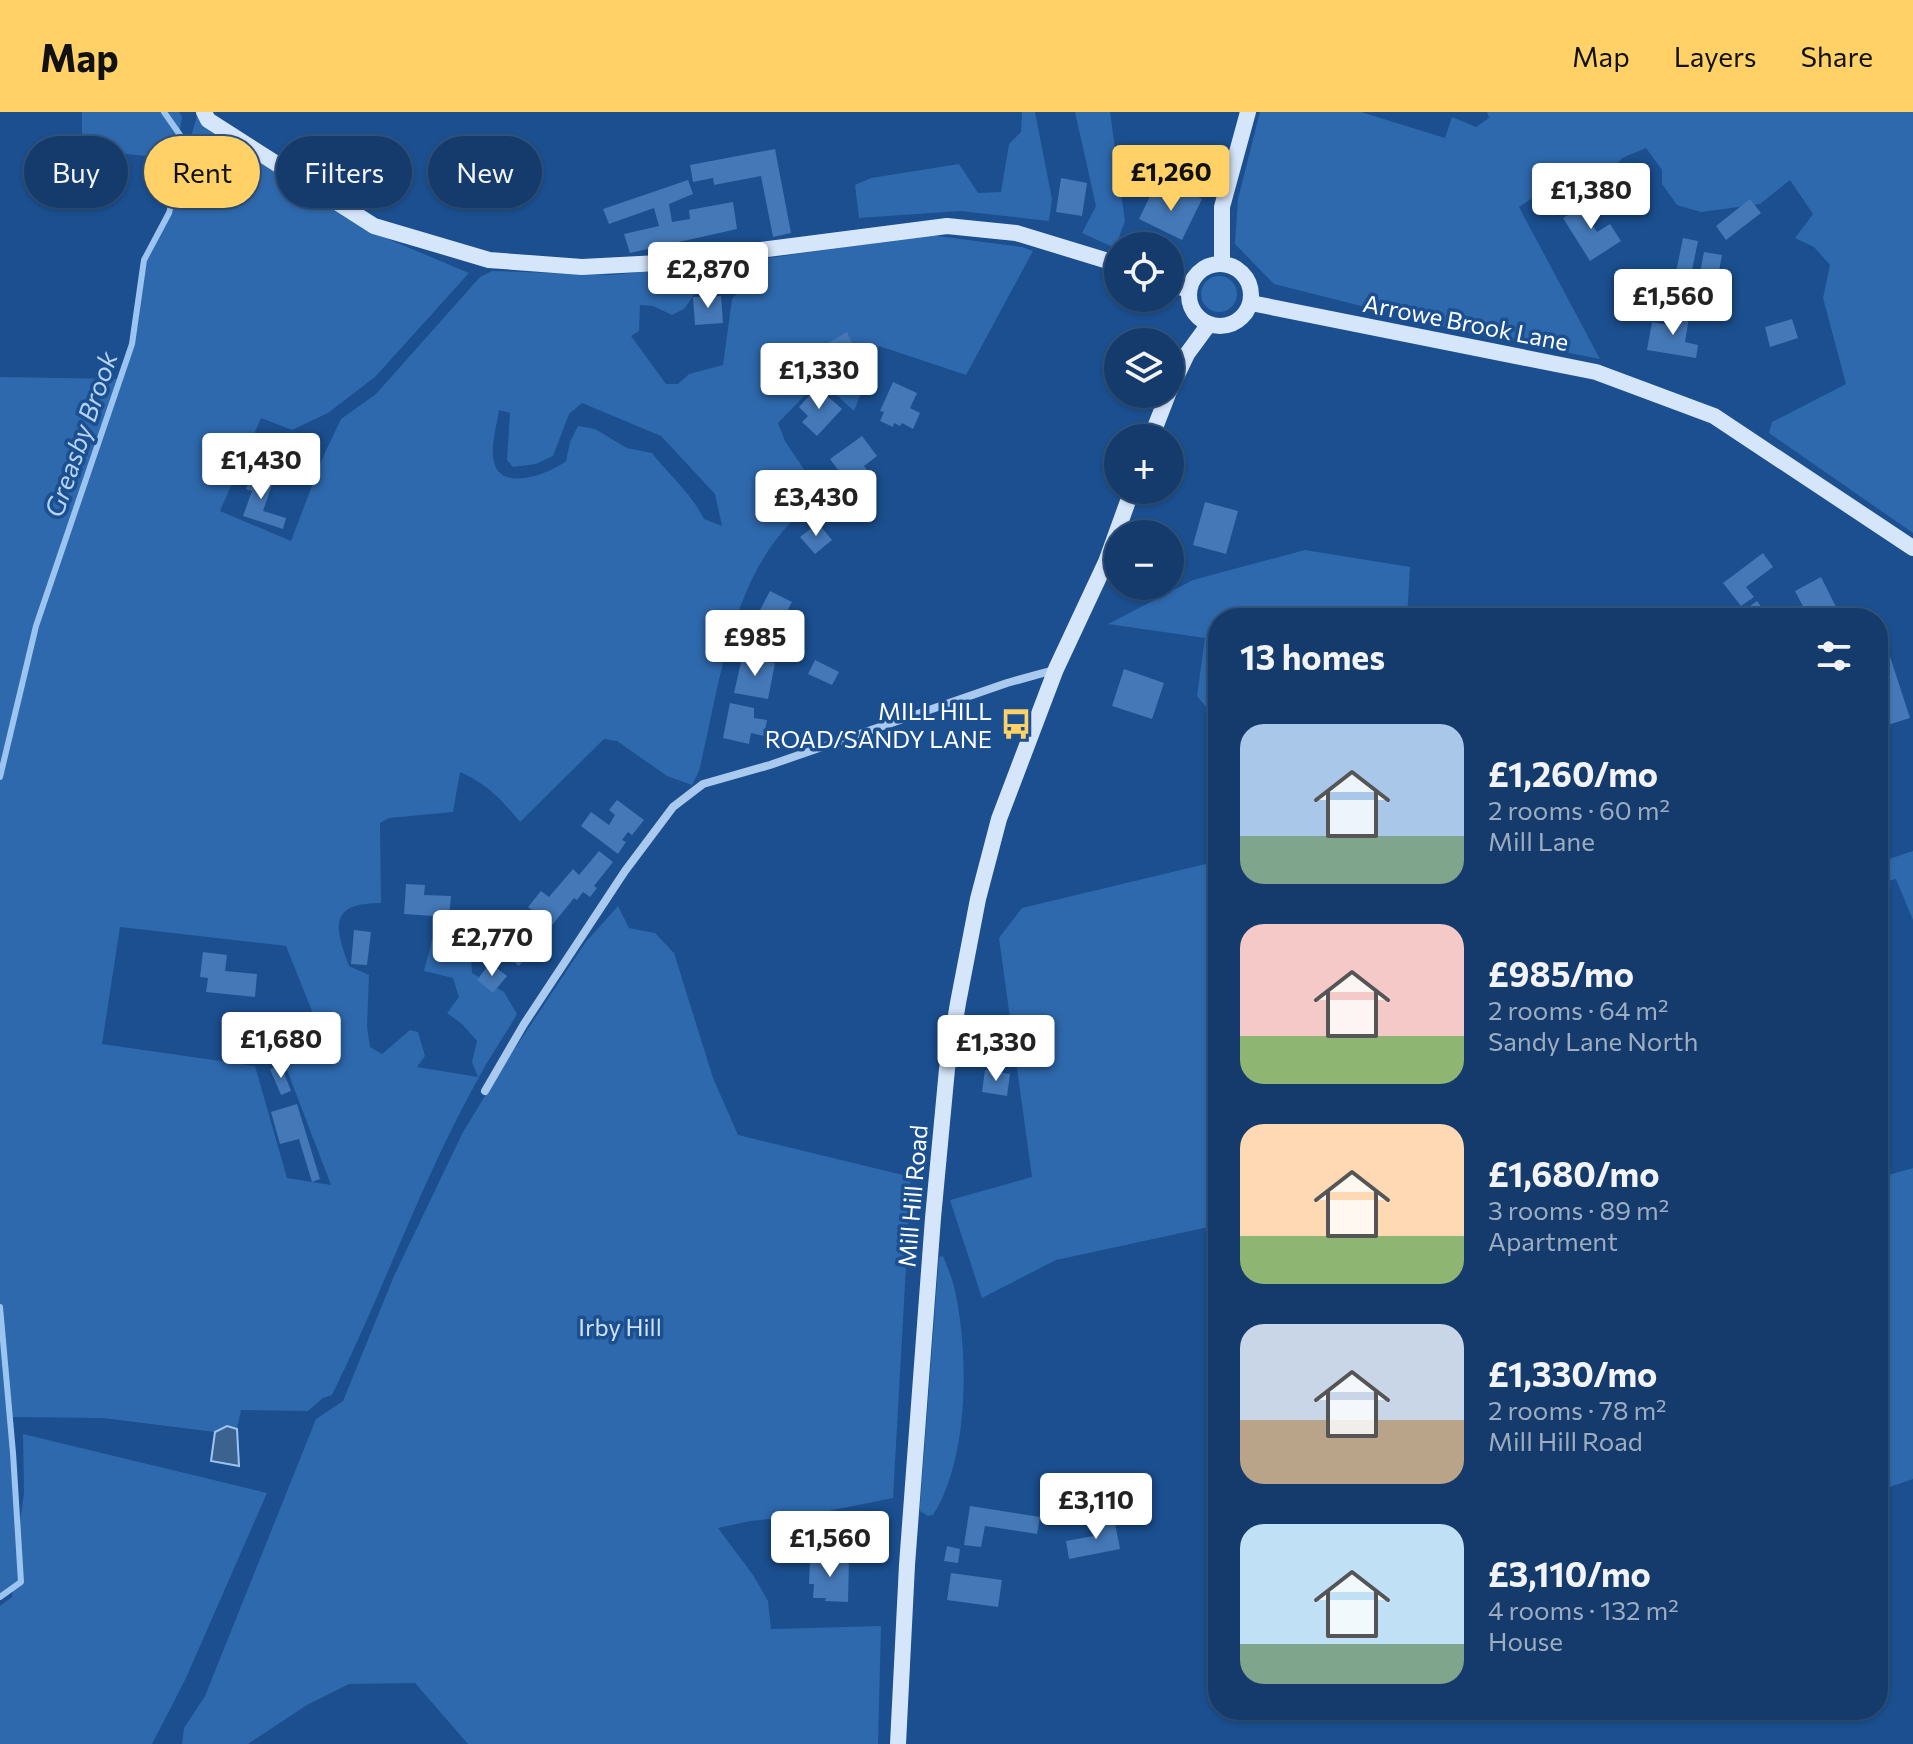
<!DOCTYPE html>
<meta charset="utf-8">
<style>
:root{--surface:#143b6b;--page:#214673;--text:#f1f3f6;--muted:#9dadc1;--line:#33557e;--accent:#ffd166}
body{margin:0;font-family:Commissioner,sans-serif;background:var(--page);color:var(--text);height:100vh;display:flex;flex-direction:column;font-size:30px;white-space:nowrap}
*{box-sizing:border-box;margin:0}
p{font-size:26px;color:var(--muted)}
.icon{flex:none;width:44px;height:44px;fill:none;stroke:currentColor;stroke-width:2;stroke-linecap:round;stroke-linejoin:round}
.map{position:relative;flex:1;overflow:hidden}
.sheet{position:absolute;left:1208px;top:496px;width:680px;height:1112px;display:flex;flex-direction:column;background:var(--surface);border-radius:32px;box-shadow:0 2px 6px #0004,0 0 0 2px var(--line)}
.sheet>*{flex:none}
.top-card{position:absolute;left:24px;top:24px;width:760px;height:72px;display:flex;gap:16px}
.fabs{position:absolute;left:1104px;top:120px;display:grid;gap:16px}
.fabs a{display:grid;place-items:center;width:80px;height:80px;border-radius:50%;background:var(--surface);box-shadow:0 2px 6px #0004,0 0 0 2px var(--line);font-size:40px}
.price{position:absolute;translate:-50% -68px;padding:0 18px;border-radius:8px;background:#fff;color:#222;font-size:26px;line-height:52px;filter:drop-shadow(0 2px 4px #0008)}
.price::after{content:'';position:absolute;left:50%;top:48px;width:24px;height:18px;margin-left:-12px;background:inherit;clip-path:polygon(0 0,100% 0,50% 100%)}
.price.selected{background:var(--accent);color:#111}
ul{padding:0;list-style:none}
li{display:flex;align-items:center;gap:24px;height:200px;padding:0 32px}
li span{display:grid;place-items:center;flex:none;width:224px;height:160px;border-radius:24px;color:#555}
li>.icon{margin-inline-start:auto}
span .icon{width:96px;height:96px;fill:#fffc;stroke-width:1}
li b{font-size:34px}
h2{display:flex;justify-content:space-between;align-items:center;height:96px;padding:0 32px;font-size:34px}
.pill{padding:0 28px;border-radius:36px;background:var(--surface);box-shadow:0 2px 6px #0004,0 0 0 2px var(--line);font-size:28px;line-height:72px}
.pill.selected{background:var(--accent);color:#111}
header{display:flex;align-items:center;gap:48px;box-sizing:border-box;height:112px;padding:0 40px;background:var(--accent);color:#111}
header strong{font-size:38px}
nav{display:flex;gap:44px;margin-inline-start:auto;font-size:28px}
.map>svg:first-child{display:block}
.green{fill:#2e69ad;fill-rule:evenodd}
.water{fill:#3c6290;stroke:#9cc4f0;stroke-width:2}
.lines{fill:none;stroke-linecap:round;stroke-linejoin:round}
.stream{stroke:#9cc4f0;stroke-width:6}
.building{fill:#4478b7}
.street{stroke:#a9c9ee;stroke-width:8}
.secondary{stroke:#d6e6fa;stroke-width:16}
.labels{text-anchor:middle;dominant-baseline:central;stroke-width:7;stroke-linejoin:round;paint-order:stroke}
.street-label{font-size:24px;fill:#fff;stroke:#1b4f8f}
.poi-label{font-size:24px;fill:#fff;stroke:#1b4f8f;text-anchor:end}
.park-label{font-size:24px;fill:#cfe3fa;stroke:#1b4f8f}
.water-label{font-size:26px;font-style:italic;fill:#b5d3f5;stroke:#1b4f8f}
</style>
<header>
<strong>Map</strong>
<nav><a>Map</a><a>Layers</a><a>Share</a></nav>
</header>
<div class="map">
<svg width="1913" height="1632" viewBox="0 0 1913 1632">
<rect width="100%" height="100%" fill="#1b4f8f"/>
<path class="green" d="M82 0H179L182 5 175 47 97 39 82 24Z
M1022 0H1035L1052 87 1049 109 960 99 859 106 855 73 871 66 959 52 978 81 1001 80 1009 32 1021 20Z
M1075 0H1110L1125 109 1115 136 1082 121 1096 94Z
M1260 0H1361L1445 26 1452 5 1476 15 1489 6 1487 0H1913V421L1769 321 1772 310 1846 272 1823 186 1830 153 1814 135 1795 126 1813 102 1790 68 1760 92 1701 100 1677 93 1662 72V58L1646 36 1622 46 1610 61 1568 72 1565 93 1553 104 1541 95 1537 83 1519 95 1600 247 1468 221 1274 172 1235 132 1238 87Z
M197 4 369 119 469 161 375 265 328 301 292 318 261 306 220 399 291 429 323 345 341 307 376 282 480 165 492 159 611 163 734 151 930 123 1022 135 1033 139 966 263 879 234 854 299 820 268 778 311 785 329 823 386C812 394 798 402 789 412 729 477 719 577 699 659L692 673 667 664 617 629 604 627 520 710C502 688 486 671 460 660L453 700 389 706 380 711 381 791C329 791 334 814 349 854L369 863 367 914 370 935 382 942 410 918 418 920 425 944 417 955 478 965 472 950 477 929 462 912 447 901 459 885 453 866 424 859 434 821 459 808 471 842 472 861 504 880 517 902C505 923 491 943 479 965 422 1067 384 1178 332 1283L323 1286 308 1299 241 1298 237 1317 227 1314 215 1320 103 1306 10 1305 18 1423 24 1382 23 1322 267 1381 186 1566 152 1632H0V1494L12 1485 13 1476 0 1485V265L122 267 132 232 144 148 169 101ZM738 167 742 175 732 187 723 253 689 262 678 272H666L631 224 639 219 640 193 653 194 672 203 684 197 696 180ZM582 291 661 324 715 382 722 414 704 407C692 382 670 364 652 341L627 336 595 317 578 314 570 330 566 349C551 361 501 381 494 350 490 335 497 313 499 298L510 301 507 348 513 355 536 352 553 344 569 302ZM120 815 286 834 320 919 309 945 291 942 282 945 331 1073 287 1066 255 954 102 932Z
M1201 182a18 18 0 1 1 36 0a18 18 0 1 1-36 0Z
M1305 438 1410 455 1407 506H1218V599L1211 601 1197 584 1205 526 1108 512 1193 468Z
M1913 739V808L1896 767 1888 769 1880 750Z
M1218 749V1113L1056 1148 982 1186 950 1088 1032 1065 999 826 1022 796Z
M618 794 629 816 655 821 674 841 713 966 738 1023 911 1065 893 1386 803 1404 750 1409 718 1416 753 1463 768 1489 771 1517 881 1514 878 1632H468L415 1571 349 1572 307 1593 248 1632H182L184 1616 205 1584 316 1307 343 1289 394 1164 463 1020 502 956 585 831Z
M1913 1056V1367L1878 1379V1066Z
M943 1144C947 1155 953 1167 955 1179 969 1242 969 1348 933 1403L928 1404 920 1399V1394L939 1145Z"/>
<path class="water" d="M227 1314 237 1317 239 1354 211 1349 215 1320Z"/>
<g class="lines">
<path class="stream" d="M0 665 36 514 132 232 144 148 169 101 187 33 164 0
M0 1195 13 1341 21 1470 0 1485"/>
</g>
<path class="building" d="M775 37 791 121 773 125 761 64 714 73 713 66 693 70 690 53Z
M1061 66 1087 71 1082 104 1056 100Z
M688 68 693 82 669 92 672 110 690 107 689 98 733 90 737 117 630 141 624 122 659 114 654 96 609 112 603 97Z
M1182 77 1202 87 1182 128 1139 107 1152 80 1175 92Z
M1593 87 1600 99 1588 106 1597 120 1610 112 1621 129 1590 149 1563 106Z
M1750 87 1761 101 1726 128 1716 114Z
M1683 126 1698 129 1690 168 1675 165Z
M1704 140 1722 143 1716 175 1698 171Z
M721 184 723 211 695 213 693 185Z
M1676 197 1690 199 1685 230 1698 233 1696 246 1647 238 1652 210 1673 214Z
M1792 207 1798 226 1770 235 1765 215Z
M847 220 855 237 824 254 816 238Z
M893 270 917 281 910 296 920 301 913 317 902 311 900 314 894 311 893 315 880 309 884 300 880 299Z
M817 275 842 297 817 324 802 310 808 304 799 295Z
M862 324 877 344 864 354 867 358 853 368 849 363 844 366 830 347Z
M296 336 311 345 297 371 282 363Z
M253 357 267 361 264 370 272 373 263 399 286 406 283 417 243 404 252 379 246 377Z
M1205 390 1238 399 1226 442 1193 433Z
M818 411 832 428 815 442 800 425Z
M1763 441 1773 455 1746 475 1754 485 1741 494 1723 471Z
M1821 465 1837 497 1820 506H1809L1795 479Z
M770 479 792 490 782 509 760 498Z
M1757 489 1769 506H1748L1743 499Z
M1884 526 1910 606 1878 616V528Z
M742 546 775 551 768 587 734 581Z
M815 548 839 560 832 573 808 562Z
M1124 557 1164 571 1152 607 1112 594Z
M730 591 754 596V606L767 608 764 624 751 621 749 632 723 626Z
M617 688 644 708 632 723 628 720 622 728 626 730 618 742 581 714 591 700 609 713 615 703 609 698Z
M599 739 613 750 594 774 597 776 590 785 583 780 577 788 574 786 519 854 501 839 513 825 503 818 511 808 520 817 533 799 528 795 541 779 549 785 573 757 579 763Z
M406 772 425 773 424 783 451 784 449 805 404 802Z
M354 818 371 820 367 853 351 852Z
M203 840 227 843 225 859 257 862 255 885 206 880 208 866 200 865Z
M490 851 507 864 493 881 477 868Z
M281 953 291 979 281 983 270 957Z
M985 958 1010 962 1007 984 982 980Z
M297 992 320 1067 312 1070 299 1027 280 1032 271 1000Z
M970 1394 1040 1405 1037 1422 985 1414 981 1435 964 1433Z
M1114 1406 1120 1437 1069 1447 1066 1429 1099 1423 1096 1409Z
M947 1434 960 1437 958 1451 944 1449Z
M810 1447 849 1448 848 1490 825 1489 826 1486H813L814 1472H809Z
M951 1461 1002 1468 998 1495 947 1488Z"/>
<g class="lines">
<path class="street" d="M485 979 524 912 625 759 673 695 703 672 770 653 1007 571 1054 558"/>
<path class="secondary" d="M204 0 208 8 374 114 489 148 582 155 659 151 947 114 1016 121 1118 152
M1222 151V95L1248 0
M1189 183a31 31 0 1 1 62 0a31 31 0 1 1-62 0Z
M1170 171 1188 178
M1251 191 1596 260 1714 304 1913 436
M1170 278 1187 242 1209 212
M1151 326 1168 282
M898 1632 907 1453 933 1106 947 957 958 891 978 787 999 707 1056 557 1106 450 1132 378"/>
</g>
<defs>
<symbol id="bus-bare" viewBox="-9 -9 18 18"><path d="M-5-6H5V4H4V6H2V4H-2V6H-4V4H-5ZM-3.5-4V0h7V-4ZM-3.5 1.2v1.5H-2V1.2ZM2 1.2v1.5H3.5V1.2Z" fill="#ffd166" stroke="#1b4f8f" stroke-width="2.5" paint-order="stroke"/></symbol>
</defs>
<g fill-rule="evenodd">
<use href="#bus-bare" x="994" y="590" width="44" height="44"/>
</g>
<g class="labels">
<g class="street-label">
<text transform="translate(1466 210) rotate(11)">Arrowe Brook Lane</text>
<text transform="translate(912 1084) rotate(-85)">Mill Hill Road</text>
</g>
<g class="poi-label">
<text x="992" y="598">MILL HILL<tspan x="992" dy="28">ROAD/SANDY LANE</tspan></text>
</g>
<g class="park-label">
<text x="620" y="1214">Irby Hill</text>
</g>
<g class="water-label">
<text transform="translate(80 322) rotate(-71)">Greasby Brook</text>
</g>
</g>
</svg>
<div class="fabs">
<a><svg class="icon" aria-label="locate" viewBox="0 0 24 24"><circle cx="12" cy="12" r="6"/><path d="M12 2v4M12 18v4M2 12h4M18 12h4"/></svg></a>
<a><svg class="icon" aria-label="layers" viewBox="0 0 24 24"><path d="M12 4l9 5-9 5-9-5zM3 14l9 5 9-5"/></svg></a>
<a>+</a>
<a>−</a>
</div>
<b class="price selected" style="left:1171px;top:101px">£1,260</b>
<b class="price" style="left:1591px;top:119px">£1,380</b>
<b class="price" style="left:708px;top:198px">£2,870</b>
<b class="price" style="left:1673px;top:225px">£1,560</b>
<b class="price" style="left:819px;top:299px">£1,330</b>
<b class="price" style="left:261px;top:389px">£1,430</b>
<b class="price" style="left:816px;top:426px">£3,430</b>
<b class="price" style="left:755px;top:566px">£985</b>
<b class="price" style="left:492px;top:866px">£2,770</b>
<b class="price" style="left:281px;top:968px">£1,680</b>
<b class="price" style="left:996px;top:971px">£1,330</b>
<b class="price" style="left:1096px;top:1429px">£3,110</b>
<b class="price" style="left:830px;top:1467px">£1,560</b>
<div class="top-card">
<a class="pill">Buy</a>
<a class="pill selected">Rent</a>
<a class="pill">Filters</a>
<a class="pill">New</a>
</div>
<section class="sheet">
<h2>13 homes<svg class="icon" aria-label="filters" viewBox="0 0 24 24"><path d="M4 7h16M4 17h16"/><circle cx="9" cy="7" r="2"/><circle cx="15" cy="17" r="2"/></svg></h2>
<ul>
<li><span style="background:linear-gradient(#a9c7e8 70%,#7fa58c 0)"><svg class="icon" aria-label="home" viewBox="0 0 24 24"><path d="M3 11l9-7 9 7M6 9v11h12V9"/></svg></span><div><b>£1,260/mo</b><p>2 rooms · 60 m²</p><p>Mill Lane</p></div></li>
<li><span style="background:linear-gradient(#f6c9c9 70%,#8fb573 0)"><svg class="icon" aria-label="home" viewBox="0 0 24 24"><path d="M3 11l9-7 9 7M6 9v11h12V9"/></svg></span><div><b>£985/mo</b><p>2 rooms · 64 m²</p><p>Sandy Lane North</p></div></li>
<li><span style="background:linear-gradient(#ffd9b3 70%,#8fb573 0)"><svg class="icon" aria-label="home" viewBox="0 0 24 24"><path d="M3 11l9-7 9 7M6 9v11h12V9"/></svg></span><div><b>£1,680/mo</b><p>3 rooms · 89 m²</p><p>Apartment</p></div></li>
<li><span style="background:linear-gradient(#c9d6e8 60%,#b9a48a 0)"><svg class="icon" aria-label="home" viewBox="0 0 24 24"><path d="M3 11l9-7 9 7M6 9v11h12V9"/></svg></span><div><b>£1,330/mo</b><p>2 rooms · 78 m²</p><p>Mill Hill Road</p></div></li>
<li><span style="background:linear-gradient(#bfe0f5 75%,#7fa58c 0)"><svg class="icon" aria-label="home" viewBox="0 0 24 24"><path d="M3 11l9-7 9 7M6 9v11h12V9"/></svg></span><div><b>£3,110/mo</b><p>4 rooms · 132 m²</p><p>House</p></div></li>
</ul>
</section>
</div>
